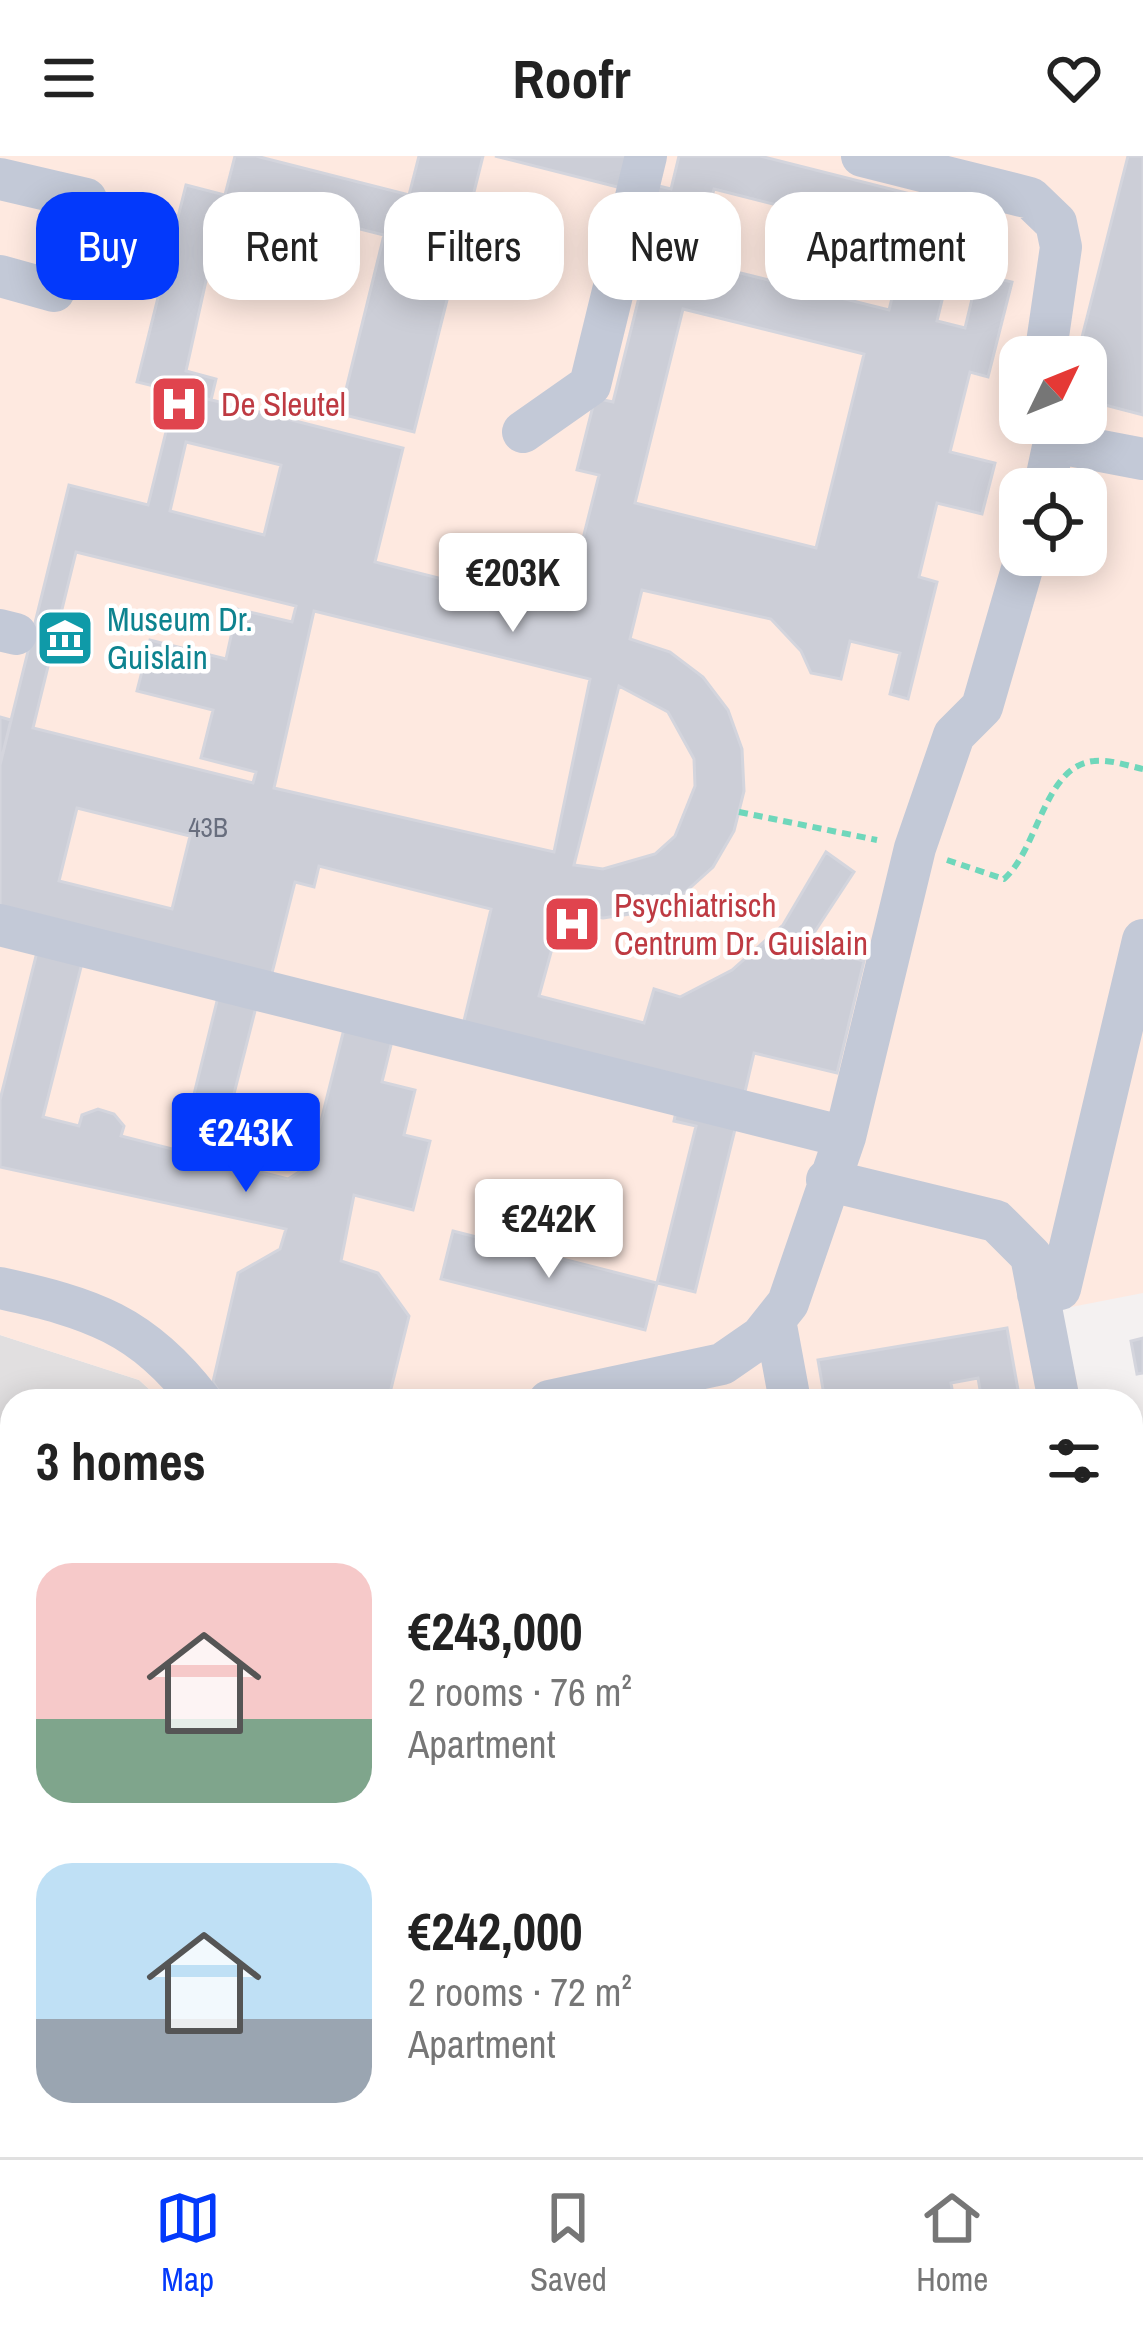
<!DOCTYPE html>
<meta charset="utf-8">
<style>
:root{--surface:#fff;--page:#f2f2f2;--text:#222;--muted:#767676;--line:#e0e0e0;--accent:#0339fb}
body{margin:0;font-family:"Archivo Narrow",sans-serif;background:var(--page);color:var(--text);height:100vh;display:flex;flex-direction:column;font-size:45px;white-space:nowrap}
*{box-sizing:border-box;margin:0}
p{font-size:39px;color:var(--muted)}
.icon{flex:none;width:66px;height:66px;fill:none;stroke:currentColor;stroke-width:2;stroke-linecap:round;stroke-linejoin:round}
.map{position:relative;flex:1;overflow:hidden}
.sheet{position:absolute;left:0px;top:1233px;width:1143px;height:768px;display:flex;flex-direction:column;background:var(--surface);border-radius:36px 36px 0 0;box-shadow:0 6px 30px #0003}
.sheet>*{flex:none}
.hud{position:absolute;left:36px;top:36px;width:1071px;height:108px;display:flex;gap:24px}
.needle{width:78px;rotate:47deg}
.fabs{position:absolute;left:999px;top:180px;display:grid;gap:24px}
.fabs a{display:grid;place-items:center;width:108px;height:108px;border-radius:24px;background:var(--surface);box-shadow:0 6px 30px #0003;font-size:60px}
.price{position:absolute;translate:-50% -102px;padding:0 27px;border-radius:12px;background:#fff;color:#222;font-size:39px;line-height:78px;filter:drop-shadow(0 3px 6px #0008)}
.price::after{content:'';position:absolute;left:50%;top:72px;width:36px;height:27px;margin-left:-18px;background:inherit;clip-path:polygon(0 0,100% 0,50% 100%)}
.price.active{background:var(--accent);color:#fff}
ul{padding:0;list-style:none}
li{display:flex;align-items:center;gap:36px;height:300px;padding:0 36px}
li span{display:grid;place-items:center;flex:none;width:336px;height:240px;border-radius:36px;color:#555}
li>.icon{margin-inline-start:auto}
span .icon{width:144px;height:144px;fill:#fffc;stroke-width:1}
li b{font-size:51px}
h2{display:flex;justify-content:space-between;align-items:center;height:144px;padding:0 36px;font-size:51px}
.chip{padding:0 42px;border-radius:36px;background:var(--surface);box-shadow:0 6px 30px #0003;font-size:42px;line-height:108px}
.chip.active{background:var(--accent);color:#fff}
header{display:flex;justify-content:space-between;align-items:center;height:156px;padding:0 36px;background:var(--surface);font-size:54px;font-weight:700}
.tab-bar{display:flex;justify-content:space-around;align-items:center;height:168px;border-top:3px solid var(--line);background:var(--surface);font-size:33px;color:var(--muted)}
.tab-bar a{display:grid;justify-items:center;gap:6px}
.tab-bar .active{color:var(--accent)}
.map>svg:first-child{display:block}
.education{fill:#e1dfe0}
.medical{fill:#fee9e0;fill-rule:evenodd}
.water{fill:#83c5f7}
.building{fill:#ccced7;stroke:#d4d5dd;stroke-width:3;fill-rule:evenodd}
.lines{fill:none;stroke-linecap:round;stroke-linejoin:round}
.path{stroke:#6fd7bb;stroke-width:6;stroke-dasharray:9 6;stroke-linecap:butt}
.minor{stroke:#c3c9d7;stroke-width:42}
.major{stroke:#aeb8d3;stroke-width:54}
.labels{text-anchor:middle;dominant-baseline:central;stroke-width:9;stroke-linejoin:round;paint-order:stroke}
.number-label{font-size:27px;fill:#686e7e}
.health-label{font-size:33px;fill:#be3a42;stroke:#fff;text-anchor:start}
.culture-label{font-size:33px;fill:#0d838f;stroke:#fff;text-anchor:start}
</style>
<header><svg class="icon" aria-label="menu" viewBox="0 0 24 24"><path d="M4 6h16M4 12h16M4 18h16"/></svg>Roofr<svg class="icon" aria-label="heart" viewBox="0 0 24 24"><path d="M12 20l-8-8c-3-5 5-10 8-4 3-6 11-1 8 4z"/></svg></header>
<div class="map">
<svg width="1143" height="2001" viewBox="0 0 1143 2001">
<rect width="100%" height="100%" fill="#f4f1f1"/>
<path class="education" d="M0 1179 139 1224 162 1245H12V1523L0 1515Z"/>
<path class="medical" d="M0 0H1143V1137L1061 1153 1081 1245H162L139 1224 0 1179ZM1020 201H1086V267H1020ZM1020 333H1086V399H1020Z"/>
<path class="water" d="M0 1778 12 1785V1989H324L342 2001H14L0 1992Z"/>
<path class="building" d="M235 0H256L409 39 419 0H483L414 276 340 258 384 79 225 39Z
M495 0H634L625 33Z
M679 0H760L934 44 937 34 967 41 937 165 965 172 978 118 1012 126 988 221 970 216 950 296 995 307 982 358 937 347 919 421 937 426 908 543 890 538 900 497 850 485 841 523 811 517 801 495 771 463 642 434 630 483 670 496 703 521 728 554 742 593 744 635 734 675 713 711 682 739 644 756 603 762 562 756 539 840 644 867 654 833 680 841 732 814 783 769 826 696 854 716 806 789 864 805 837 917 754 897 744 940 463 869 491 753 319 710 314 731 295 726 271 821 0 753V609L69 329 148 349 176 235 403 292 375 406 565 454 599 319 577 314 595 242 613 246 651 93 635 89 651 28 671 33ZM714 33 907 82 889 154 696 106ZM683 153 864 198 816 392 635 347ZM186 286 281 309 264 379 170 355ZM76 396 296 450 292 466 237 453 226 503 150 484 137 535 213 554 201 602 256 616 253 627 33 572ZM314 455 590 523 554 696 274 632ZM619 530 668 556 694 603 695 630 675 680 655 698 603 713 574 709ZM77 652 190 680 172 753 59 725Z
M1128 0H1143V259L1086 244V201H1077Z
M186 29 225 39 186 215 216 223 211 244 137 226Z
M0 561 11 564 0 609Z
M38 792 83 803 43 961 79 970 82 959 98 953 114 958 124 970 121 980 180 995 219 837 257 847 217 1005 288 1023 310 1009 345 869 393 881 382 926 415 934 404 979 430 985 413 1054 354 1039 341 1105 378 1117 409 1160 388 1245H225L213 1226 238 1117 280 1093 286 1073 0 1011V944Z
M677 951 737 965 695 1136 657 1127 696 970 674 965Z
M453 1075 657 1127 645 1174 441 1123Z
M1007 1172 1020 1245H982L978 1222 951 1227 954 1245H825L818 1204Z
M1143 1182V1217L1137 1218 1131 1185Z
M12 1447V1493L0 1485V1463Z
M0 1565 12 1573 0 1600Z
M12 1581V1620L0 1638V1600Z
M1135 1746 1143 1758V1797L1131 1778Z
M1131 1778 1143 1797V1837L1131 1819Z
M0 1782 12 1789V1819L0 1811Z
M1131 1819 1143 1837V1859L1135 1865Z
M1143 1921V1957L1131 1940V1929Z
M1131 1940 1143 1957V2001L1131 1982Z
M1131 1982 1142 2001H1100L1093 1989H1131Z
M546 1989H574L566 2001H543Z
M574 1989H598L589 2001H566Z
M598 1989H617L609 2001H589Z
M617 1989H638L630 2001H609Z
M710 1989H723L725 2001 659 1997Z
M774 1989H843L844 1994 776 2001Z
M866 1989H892L900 2001H864L871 1993Z
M892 1989H917L925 2001H900Z
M917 1989H942L945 1993 925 2001Z
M1042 1989H1060L1067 2001H1041L1036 1993Z
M1060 1989H1093L1100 2001H1067Z"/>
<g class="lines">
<path class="path" d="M739 656 877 684
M947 704 1004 723C1039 692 1044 610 1094 605 1109 603 1129 610 1143 613
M496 1989 514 2001"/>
<path class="minor" d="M862 0 1030 42 1056 67 1061 91 1045 201
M0 23 86 43
M0 120 54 135
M523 276 590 229 646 0
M1054 286 1143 303
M1044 333 1054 286 1048 267
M0 474 16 478
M0 769 845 981
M827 1024 996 1065 1031 1100 1059 1245
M0 1132C91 1152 142 1168 201 1245
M1038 1138 1060 1133 1143 784
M775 1164 790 1245
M549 1245 722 1208 761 1181 788 1147 845 981 915 692 954 579 982 551 1026 399
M1131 1895 1143 1888
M749 1989 752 2001
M976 2001 992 1989"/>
<path class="major" d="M0 1708 12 1716
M427 1989 446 2001"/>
</g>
<defs>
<symbol id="hospital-square" viewBox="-11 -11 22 22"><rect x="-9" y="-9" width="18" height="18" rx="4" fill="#e0444e" stroke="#fff"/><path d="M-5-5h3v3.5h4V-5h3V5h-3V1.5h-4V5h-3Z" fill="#fff"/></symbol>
<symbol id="museum-square" viewBox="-11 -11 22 22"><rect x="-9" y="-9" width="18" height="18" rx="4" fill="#0f9aa8" stroke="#fff"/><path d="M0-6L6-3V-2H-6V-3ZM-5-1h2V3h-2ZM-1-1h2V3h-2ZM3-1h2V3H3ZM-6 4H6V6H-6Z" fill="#fff"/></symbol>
</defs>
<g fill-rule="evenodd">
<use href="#hospital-square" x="146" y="215" width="66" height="66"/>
<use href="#museum-square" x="32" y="449" width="66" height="66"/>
<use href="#hospital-square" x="539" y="735" width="66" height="66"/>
</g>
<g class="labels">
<g class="number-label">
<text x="208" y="671">43B</text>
</g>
<g class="health-label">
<text x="221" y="248">De Sleutel</text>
<text x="614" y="749">Psychiatrisch<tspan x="614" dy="38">Centrum Dr. Guislain</tspan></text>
</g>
<g class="culture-label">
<text x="107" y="463">Museum Dr.<tspan x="107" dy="38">Guislain</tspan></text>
</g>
</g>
</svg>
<div class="fabs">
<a><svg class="needle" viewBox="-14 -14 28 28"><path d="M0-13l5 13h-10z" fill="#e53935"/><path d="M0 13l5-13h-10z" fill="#767676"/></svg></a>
<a><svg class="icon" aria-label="locate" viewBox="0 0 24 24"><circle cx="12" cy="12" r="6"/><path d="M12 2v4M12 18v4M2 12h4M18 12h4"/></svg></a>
</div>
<b class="price" style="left:513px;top:479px">€203K</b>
<b class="price active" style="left:246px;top:1039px">€243K</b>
<b class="price" style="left:549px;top:1125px">€242K</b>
<div class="hud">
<a class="chip active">Buy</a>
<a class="chip">Rent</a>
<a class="chip">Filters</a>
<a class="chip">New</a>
<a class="chip">Apartment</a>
</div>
<section class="sheet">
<h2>3 homes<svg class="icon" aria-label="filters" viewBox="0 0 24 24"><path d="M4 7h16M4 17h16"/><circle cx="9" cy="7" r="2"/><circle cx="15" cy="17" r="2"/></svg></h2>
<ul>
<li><span style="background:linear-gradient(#f6c9c9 65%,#7fa58c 0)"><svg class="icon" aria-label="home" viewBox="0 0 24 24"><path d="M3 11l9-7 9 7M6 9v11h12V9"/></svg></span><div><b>€243,000</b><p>2 rooms · 76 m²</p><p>Apartment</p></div></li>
<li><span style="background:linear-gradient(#bfe0f5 65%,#9aa5b1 0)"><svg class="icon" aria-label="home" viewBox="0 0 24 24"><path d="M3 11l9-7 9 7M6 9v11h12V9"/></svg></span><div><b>€242,000</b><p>2 rooms · 72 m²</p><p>Apartment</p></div></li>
</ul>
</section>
</div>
<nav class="tab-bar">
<a class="active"><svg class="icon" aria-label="map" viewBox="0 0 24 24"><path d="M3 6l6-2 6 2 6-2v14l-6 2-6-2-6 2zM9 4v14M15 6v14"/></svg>Map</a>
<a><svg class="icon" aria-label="saved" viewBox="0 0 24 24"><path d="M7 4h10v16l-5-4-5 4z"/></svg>Saved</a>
<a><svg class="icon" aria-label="home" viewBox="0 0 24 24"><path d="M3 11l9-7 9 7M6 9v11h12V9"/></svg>Home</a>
</nav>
